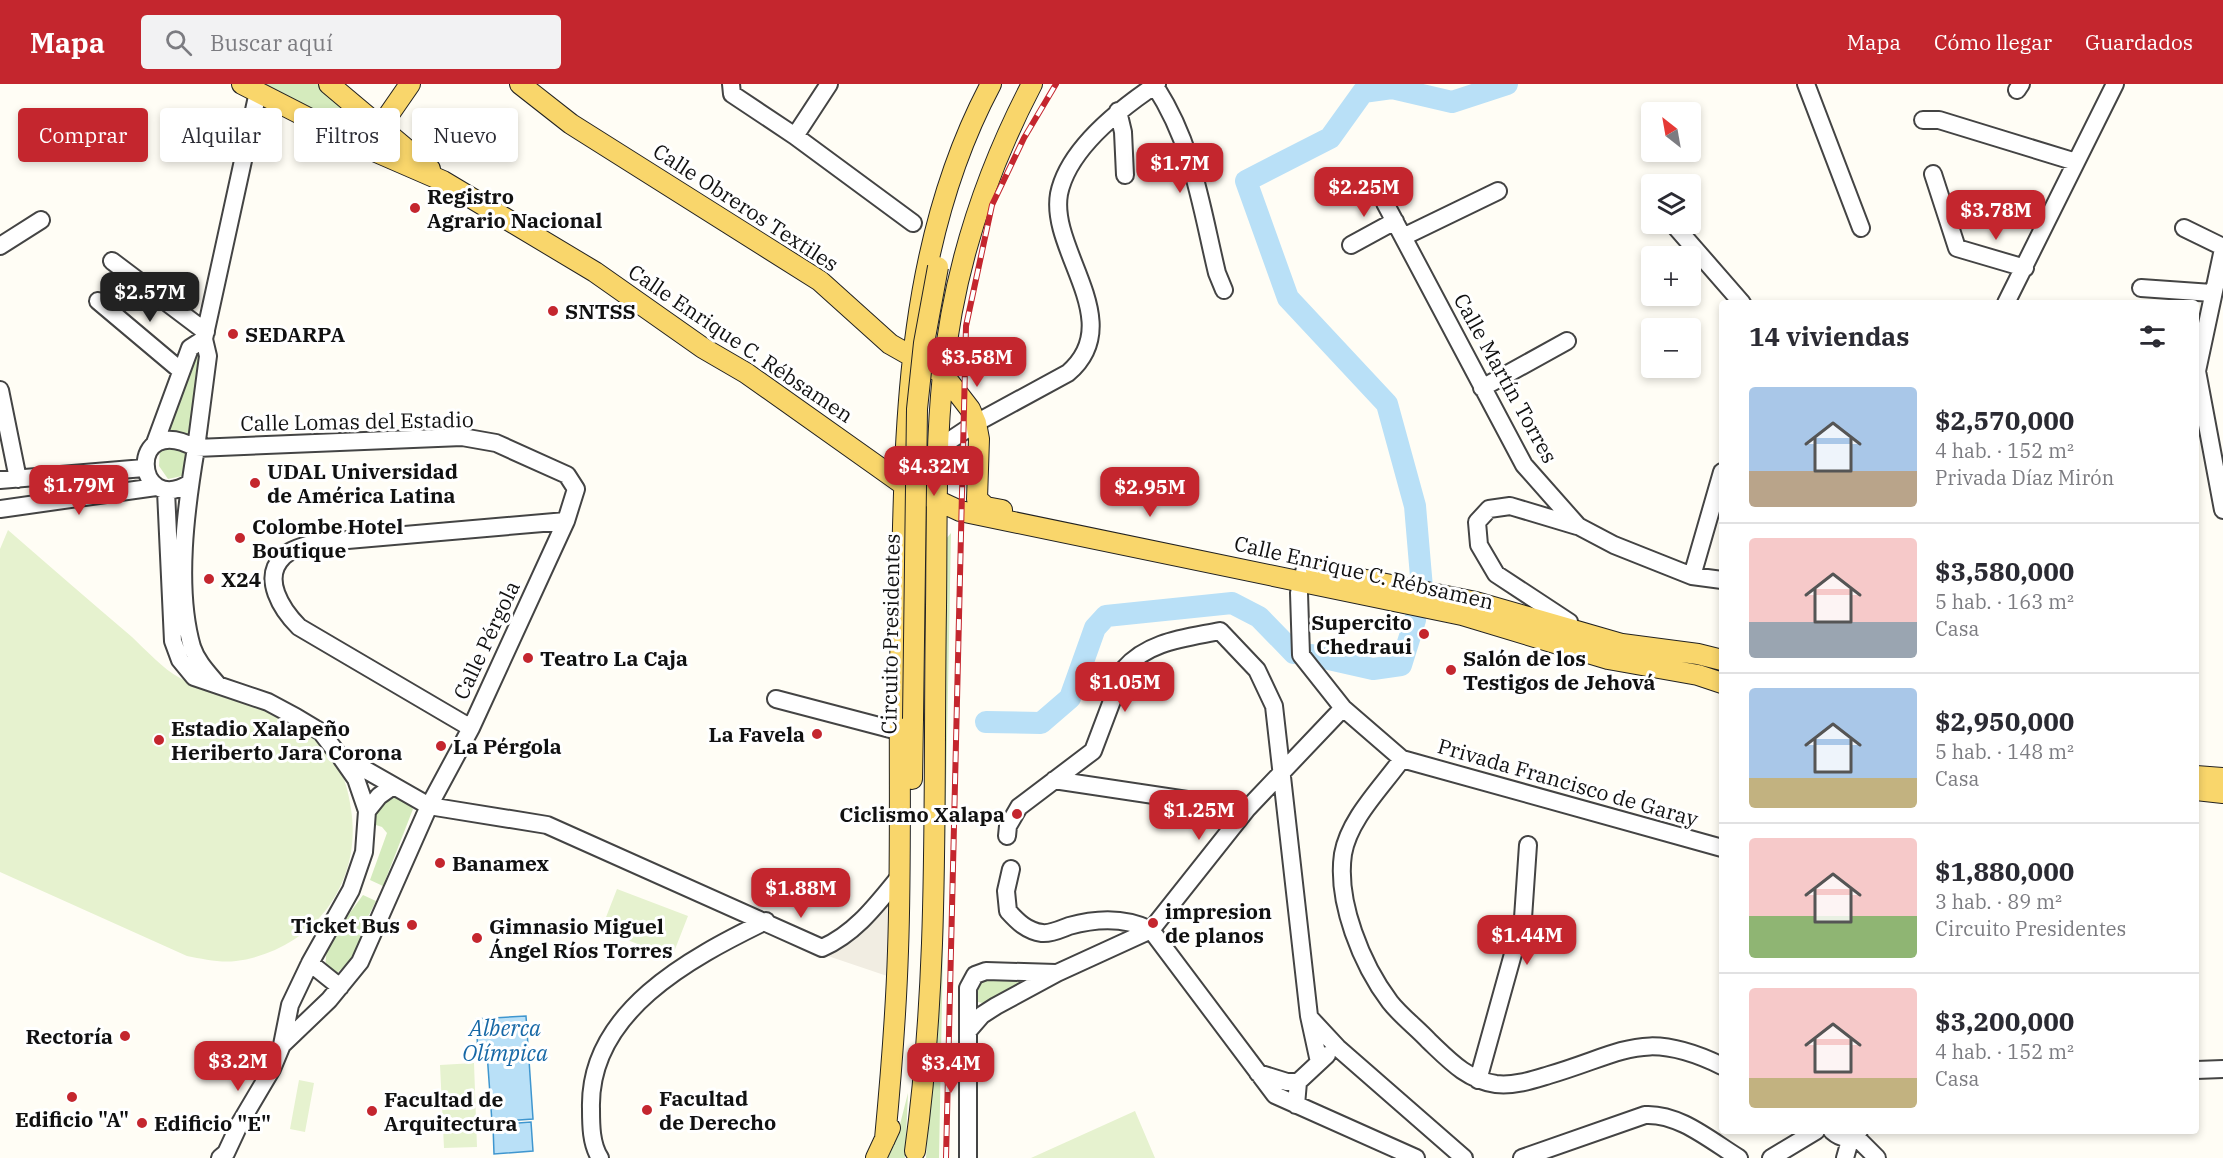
<!DOCTYPE html>
<html lang="es">
<meta charset="utf-8">
<style>
:root{--surface:#fff;--page:#f2f2f3;--text:#2b2b33;--muted:#7c7c81;--line:#e1e1e2;--accent:#c4262e}
body{margin:0;font-family:"IBM Plex Serif",serif;background:var(--page);color:var(--text);height:100vh;display:flex;flex-direction:column;font-size:22px;white-space:nowrap}
*{box-sizing:border-box;margin:0}
p{font-size:20px;color:var(--muted)}
.icon{flex:none;width:33px;height:33px;fill:none;stroke:currentColor;stroke-width:2;stroke-linecap:round;stroke-linejoin:round}
.map{position:relative;flex:1;overflow:hidden}
.panel{position:absolute;left:1719px;top:216px;width:480px;height:834px;display:flex;flex-direction:column;background:var(--surface);border-radius:6px;box-shadow:0 3px 9px #0003}
.panel>*{flex:none}
.top-card{position:absolute;left:18px;top:24px;width:570px;height:54px;display:flex;gap:12px}
.needle{width:39px;rotate:329deg}
.fabs{position:absolute;left:1641px;top:18px;display:grid;gap:12px}
.fabs a{display:grid;place-items:center;width:60px;height:60px;border-radius:6px;background:var(--surface);box-shadow:0 3px 9px #0003;font-size:30px}
.price{position:absolute;translate:-50% -51px;padding:0 14px;border-radius:12px;background:var(--accent);color:#fff;font-size:20px;line-height:39px;filter:drop-shadow(0 2px 3px #0008)}
.price::after{content:'';position:absolute;left:50%;top:36px;width:18px;height:14px;margin-left:-9px;background:inherit;clip-path:polygon(0 0,100% 0,50% 100%)}
.price.selected{background:#222;color:#fff}
ul{padding:0;list-style:none}
li{display:flex;align-items:center;gap:18px;height:150px;padding:0 30px}
li+li{border-top:2px solid var(--line)}
li span{display:grid;place-items:center;flex:none;width:168px;height:120px;border-radius:6px;color:#555}
li>.icon{margin-inline-start:auto}
span .icon{width:72px;height:72px;fill:#fffc;stroke-width:1}
li b{font-size:26px}
h2{display:flex;justify-content:space-between;align-items:center;height:72px;padding:0 30px;font-size:26px}
.pill{padding:0 21px;border-radius:6px;background:var(--surface);box-shadow:0 3px 9px #0003;font-size:21px;line-height:54px}
.pill.selected{background:var(--accent);color:#fff}
header{display:flex;align-items:center;gap:36px;box-sizing:border-box;height:84px;padding:0 30px;background:var(--accent);color:#fff}
header strong{font-size:28px}
nav{display:flex;gap:33px;margin-inline-start:auto;font-size:21px}
.search{width:420px;height:54px;background:var(--page);display:flex;align-items:center;gap:15px;box-sizing:border-box;padding:0 21px;border-radius:6px;color:var(--muted);font-size:22px}
.map>svg:first-child{display:block}
.green{fill:#d5ebbd}
.pitch{fill:#e6f2cf}
.plaza{fill:#f1ede2}
.water{fill:#b9e0f7;stroke:#3f96cf;stroke-width:1.5}
.lines{fill:none;stroke-linecap:round;stroke-linejoin:round}
.river{stroke:#b9e0f7;stroke-width:22}
.minor-casing{stroke:#444;stroke-width:20}
.major-casing{stroke:#222;stroke-width:22}
.minor{stroke:#fff;stroke-width:16}
.major{stroke:#f9d66b;stroke-width:20}
.rail-casing{stroke:#c4262e;stroke-width:6}
.rail{stroke:#fff;stroke-width:4;stroke-dasharray:11;stroke-linecap:butt}
.major-bridge-casing{stroke:#222;stroke-width:22;stroke-linecap:butt}
.major-bridge{stroke:#f9d66b;stroke-width:20}
.poi-dot{fill:#c4262e;stroke:#fff;stroke-width:2}
.labels{text-anchor:middle;dominant-baseline:central;stroke-width:6;stroke-linejoin:round;paint-order:stroke}
.poi-label{font-size:21px;font-weight:bold;fill:#111;stroke:#fff;text-anchor:start}
.street-label{font-size:21px;fill:#111;stroke:#fff}
.water-label{font-size:22px;font-style:italic;fill:#1768a6;stroke:#fff}
</style>
<header>
<strong>Mapa</strong>
<div class="search"><svg class="icon" aria-label="search" viewBox="0 0 24 24"><circle cx="10" cy="10" r="6"/><path d="M15 15l6 6"/></svg>Buscar aquí</div>
<nav><a>Mapa</a><a>Cómo llegar</a><a>Guardados</a></nav>
</header>
<div class="map">
<svg width="2223" height="1074" viewBox="0 0 2223 1074">
<rect width="100%" height="100%" fill="#fffdf5"/>
<path class="green" d="M267 0H318L354 29 357 37 349 46 266 4Z
M203 262 193 354 165 345 197 263Z
M170 359 187 366 182 392 168 395 159 382 160 365Z
M951 449 939 1074H926L935 945 946 455Z
M394 713H402L413 725 383 802 370 796 387 749 382 743 376 741C371 727 383 717 394 713Z
M363 811 376 817 366 837 359 868 333 893 325 887 327 860Z
M1014 892 1022 900 987 920 978 918 975 904 983 893Z
M908 1009 905 1074H887L897 1052Z"/>
<path class="pitch" d="M8 446C49 482 90 517 132 553 146 566 163 585 180 594 191 600 207 603 219 606 258 618 296 632 325 663 341 679 348 704 351 725 363 800 312 867 236 877 220 879 203 875 187 872L0 788V465Z
M617 805 688 832 672 873 601 846Z
M474 979 477 1063 444 1064 440 981Z
M299 996 314 999 305 1048 290 1045Z
M1135 1027 1155 1074H1031Z"/>
<path class="plaza" d="M889 811 895 813 893 894 825 871Z"/>
<path class="water" d="M526 932 533 1035 492 1038 487 969H478L476 935Z
M531 1038 533 1067 494 1070 493 1041Z"/>
<g class="lines">
<path class="river" d="M1422 504 1415 422 1387 320 1288 214 1246 97 1330 54 1363 8 1392 4 1452 18 1507 0
M1311 571 1373 585 1401 581 1415 536
M986 638 1041 639 1070 614 1095 544 1106 532 1232 519 1259 533 1294 569"/>
<defs>
<path id="minor" d="M731 0 732 10 795 52 913 139
M1806 0 1861 144
M1155 2C1193 60 1201 122 1217 189L1224 206
M2017 6 2021 0
M258 8 204 255 208 272 196 364 462 353 496 359 567 391 576 405 566 437 471 644 429 722 360 878 329 916 282 961
M1118 27 1123 48 1125 91
M1923 36H1939L2076 78
M795 52 829 0
M1933 90 1957 164 2025 184
M1385 119 1524 381 1578 442 1614 461 1692 492 1722 496
M1674 141 1742 219
M2184 144 2223 163
M1403 153 1498 107
M1351 161 1395 137
M0 162 41 136
M2223 165 2197 287 2223 426
M112 177 206 248
M2141 204 2212 209
M98 217 180 286
M2006 219 2115 0
M1482 304 1567 257
M0 306 18 395
M155 359 190 264 204 255
M940 363 976 339 1068 289C1128 238 1049 167 1059 110 1068 65 1121 24 1157 0
M0 396 144 384
M190 399C134 434 126 326 196 364 186 423 175 504 192 563 197 578 208 589 218 601
M166 407 173 557 180 576 194 593 268 618 296 633 321 648 338 670 429 722 547 741 822 864C856 849 877 820 900 792
M0 425 156 403
M1305 484 1299 509 1301 571 1343 624 1402 675 1722 764
M1692 492 1722 388
M1568 543 1569 538 1496 490 1479 461 1477 438 1489 425 1510 422 1577 442
M776 615 898 647
M471 644 299 543C282 526 261 494 283 473 290 465 303 463 313 459L566 437
M1402 675C1382 703 1349 735 1343 770 1336 818 1362 881 1390 918 1401 932 1417 944 1429 957 1449 976 1467 996 1496 1000 1515 1002 1532 996 1549 991 1624 969 1644 944 1722 982
M1054 696 1247 725
M367 727 379 712 393 702
M1007 752 1008 742 1019 723 1093 667 1124 585C1148 557 1186 554 1220 547L1257 586 1274 622 1309 932 1319 978
M1011 785 1006 807 1008 827C1018 838 1027 847 1042 849 1051 850 1061 845 1069 842 1097 834 1125 833 1151 846L1275 1011 1416 1074
M310 879 340 903
M1311 935 1338 964 1464 1074
M969 946 982 931 996 922 1057 889 1151 846 1247 725 1343 624
M2196 986 2223 985
M1258 989 1287 998H1298
M1478 996 1523 834 1528 761
M1296 1021 1298 998 1327 971
M1832 1047C1841 1055 1851 1057 1859 1047
M1855 1052 1877 1074
M220 1074 226 1069 240 1039 272 985 282 961 290 921 310 879 351 806 364 768 367 727 356 695 342 675
M600 1074C591 1060 591 1041 591 1025 588 928 690 874 766 837
M968 1074V904L975 891 986 887 1056 889
M1522 1074 1645 1031C1679 1029 1711 1057 1739 1074
M1771 1074 1816 1047
M1845 1074 1851 1053"/>
<path id="major" d="M242 0 367 64 443 97 595 188 703 264 746 289 904 401 960 427 1462 531 1608 575 1698 591 1722 599
M329 0 430 85
M520 0 571 40 820 197 890 260 943 290 970 325 976 339 979 355 977 415 986 423 1002 426
M374 52 410 0
M1316 486 1476 518 1622 560 1698 570 1722 576
M2196 692 2223 694
M912 695 913 635
M2196 706 2223 709
M885 1055C891 992 896 930 898 867 902 756 898 645 901 534 905 353 903 165 991 0
M915 1067C940 886 933 705 936 524 937 446 935 367 943 290 953 188 985 90 1032 0
M876 1074 890 1044"/>
</defs>
<use href="#minor" class="minor-casing"/>
<use href="#major" class="major-casing"/>
<use href="#minor" class="minor"/>
<use href="#major" class="major"/>
<defs>
<path id="rail" d="M946 1074 966 242 992 121 1024 54 1056 0"/>
</defs>
<use href="#rail" class="rail-casing"/>
<use href="#rail" class="rail"/>
<defs>
<path id="major-bridge" d="M913 635 917 325 924 259 938 183"/>
</defs>
<use href="#major-bridge" class="major-bridge-casing"/>
<use href="#major-bridge" class="major-bridge"/>
</g>
<g class="poi-dot">
<circle cx="415" cy="124" r="6"/>
<circle cx="553" cy="227" r="6"/>
<circle cx="233" cy="250" r="6"/>
<circle cx="255" cy="399" r="6"/>
<circle cx="240" cy="454" r="6"/>
<circle cx="209" cy="495" r="6"/>
<circle cx="1424" cy="550" r="6"/>
<circle cx="528" cy="574" r="6"/>
<circle cx="1451" cy="586" r="6"/>
<circle cx="817" cy="650" r="6"/>
<circle cx="159" cy="656" r="6"/>
<circle cx="441" cy="662" r="6"/>
<circle cx="1017" cy="730" r="6"/>
<circle cx="440" cy="779" r="6"/>
<circle cx="1153" cy="839" r="6"/>
<circle cx="412" cy="841" r="6"/>
<circle cx="477" cy="854" r="6"/>
<circle cx="125" cy="952" r="6"/>
<circle cx="72" cy="1013" r="6"/>
<circle cx="647" cy="1026" r="6"/>
<circle cx="372" cy="1027" r="6"/>
<circle cx="142" cy="1039" r="6"/>
</g>
<g class="labels">
<g class="poi-label">
<text x="427" y="112">Registro<tspan x="427" dy="24">Agrario Nacional</tspan></text>
<text x="565" y="227">SNTSS</text>
<text x="245" y="250">SEDARPA</text>
<text x="267" y="387">UDAL Universidad<tspan x="267" dy="24">de América Latina</tspan></text>
<text x="252" y="442">Colombe Hotel<tspan x="252" dy="24">Boutique</tspan></text>
<text x="221" y="495">X24</text>
<text x="1412" y="538" text-anchor="end">Supercito<tspan x="1412" dy="24">Chedraui</tspan></text>
<text x="540" y="574">Teatro La Caja</text>
<text x="1463" y="574">Salón de los<tspan x="1463" dy="24">Testigos de Jehová</tspan></text>
<text x="171" y="644">Estadio Xalapeño<tspan x="171" dy="24">Heriberto Jara Corona</tspan></text>
<text x="805" y="650" text-anchor="end">La Favela</text>
<text x="453" y="662">La Pérgola</text>
<text x="1005" y="730" text-anchor="end">Ciclismo Xalapa</text>
<text x="452" y="779">Banamex</text>
<text x="1165" y="827">impresion<tspan x="1165" dy="24">de planos</tspan></text>
<text x="400" y="841" text-anchor="end">Ticket Bus</text>
<text x="489" y="842">Gimnasio Miguel<tspan x="489" dy="24">Ángel Ríos Torres</tspan></text>
<text x="113" y="952" text-anchor="end">Rectoría</text>
<text x="659" y="1014">Facultad<tspan x="659" dy="24">de Derecho</tspan></text>
<text x="384" y="1015">Facultad de<tspan x="384" dy="24">Arquitectura</tspan></text>
<text x="72" y="1035" text-anchor="middle">Edificio "A"</text>
<text x="154" y="1039">Edificio "E"</text>
</g>
<g class="street-label">
<text transform="translate(746 123) rotate(33)">Calle Obreros Textiles</text>
<text transform="translate(741 259) rotate(34)">Calle Enrique C. Rébsamen</text>
<text transform="translate(1506 294) rotate(61)">Calle Martín Torres</text>
<text transform="translate(357 337) rotate(-1)">Calle Lomas del Estadio</text>
<text transform="translate(1364 488) rotate(13)">Calle Enrique C. Rébsamen</text>
<text transform="translate(890 550) rotate(-89)">Circuito Presidentes</text>
<text transform="translate(486 556) rotate(-65)">Calle Pérgola</text>
<text transform="translate(1568 698) rotate(16)">Privada Francisco de Garay</text>
</g>
<g class="water-label">
<text x="505" y="943">Alberca<tspan x="505" dy="25">Olímpica</tspan></text>
</g>
</g>
</svg>
<div class="fabs">
<a><svg class="needle" viewBox="-14 -14 28 28"><path d="M0-13l5 13h-10z" fill="#e53935"/><path d="M0 13l5-13h-10z" fill="#7c7c81"/></svg></a>
<a><svg class="icon" aria-label="layers" viewBox="0 0 24 24"><path d="M12 4l9 5-9 5-9-5zM3 14l9 5 9-5"/></svg></a>
<a>+</a>
<a>−</a>
</div>
<b class="price" style="left:1180px;top:110px">$1.7M</b>
<b class="price" style="left:1364px;top:134px">$2.25M</b>
<b class="price" style="left:1996px;top:157px">$3.78M</b>
<b class="price selected" style="left:150px;top:239px">$2.57M</b>
<b class="price" style="left:977px;top:304px">$3.58M</b>
<b class="price" style="left:934px;top:413px">$4.32M</b>
<b class="price" style="left:79px;top:432px">$1.79M</b>
<b class="price" style="left:1150px;top:434px">$2.95M</b>
<b class="price" style="left:1125px;top:629px">$1.05M</b>
<b class="price" style="left:1199px;top:757px">$1.25M</b>
<b class="price" style="left:801px;top:835px">$1.88M</b>
<b class="price" style="left:1527px;top:882px">$1.44M</b>
<b class="price" style="left:238px;top:1008px">$3.2M</b>
<b class="price" style="left:951px;top:1010px">$3.4M</b>
<div class="top-card">
<a class="pill selected">Comprar</a>
<a class="pill">Alquilar</a>
<a class="pill">Filtros</a>
<a class="pill">Nuevo</a>
</div>
<section class="panel">
<h2>14 viviendas<svg class="icon" aria-label="filters" viewBox="0 0 24 24"><path d="M4 7h16M4 17h16"/><circle cx="9" cy="7" r="2"/><circle cx="15" cy="17" r="2"/></svg></h2>
<ul>
<li><span style="background:linear-gradient(#a9c7e8 70%,#b9a48a 0)"><svg class="icon" aria-label="home" viewBox="0 0 24 24"><path d="M3 11l9-7 9 7M6 9v11h12V9"/></svg></span><div><b>$2,570,000</b><p>4 hab. · 152 m²</p><p>Privada Díaz Mirón</p></div></li>
<li><span style="background:linear-gradient(#f6c9c9 70%,#9aa5b1 0)"><svg class="icon" aria-label="home" viewBox="0 0 24 24"><path d="M3 11l9-7 9 7M6 9v11h12V9"/></svg></span><div><b>$3,580,000</b><p>5 hab. · 163 m²</p><p>Casa</p></div></li>
<li><span style="background:linear-gradient(#a9c7e8 75%,#c2b280 0)"><svg class="icon" aria-label="home" viewBox="0 0 24 24"><path d="M3 11l9-7 9 7M6 9v11h12V9"/></svg></span><div><b>$2,950,000</b><p>5 hab. · 148 m²</p><p>Casa</p></div></li>
<li><span style="background:linear-gradient(#f6c9c9 65%,#8fb573 0)"><svg class="icon" aria-label="home" viewBox="0 0 24 24"><path d="M3 11l9-7 9 7M6 9v11h12V9"/></svg></span><div><b>$1,880,000</b><p>3 hab. · 89 m²</p><p>Circuito Presidentes</p></div></li>
<li><span style="background:linear-gradient(#f6c9c9 75%,#c2b280 0)"><svg class="icon" aria-label="home" viewBox="0 0 24 24"><path d="M3 11l9-7 9 7M6 9v11h12V9"/></svg></span><div><b>$3,200,000</b><p>4 hab. · 152 m²</p><p>Casa</p></div></li>
</ul>
</section>
</div>
